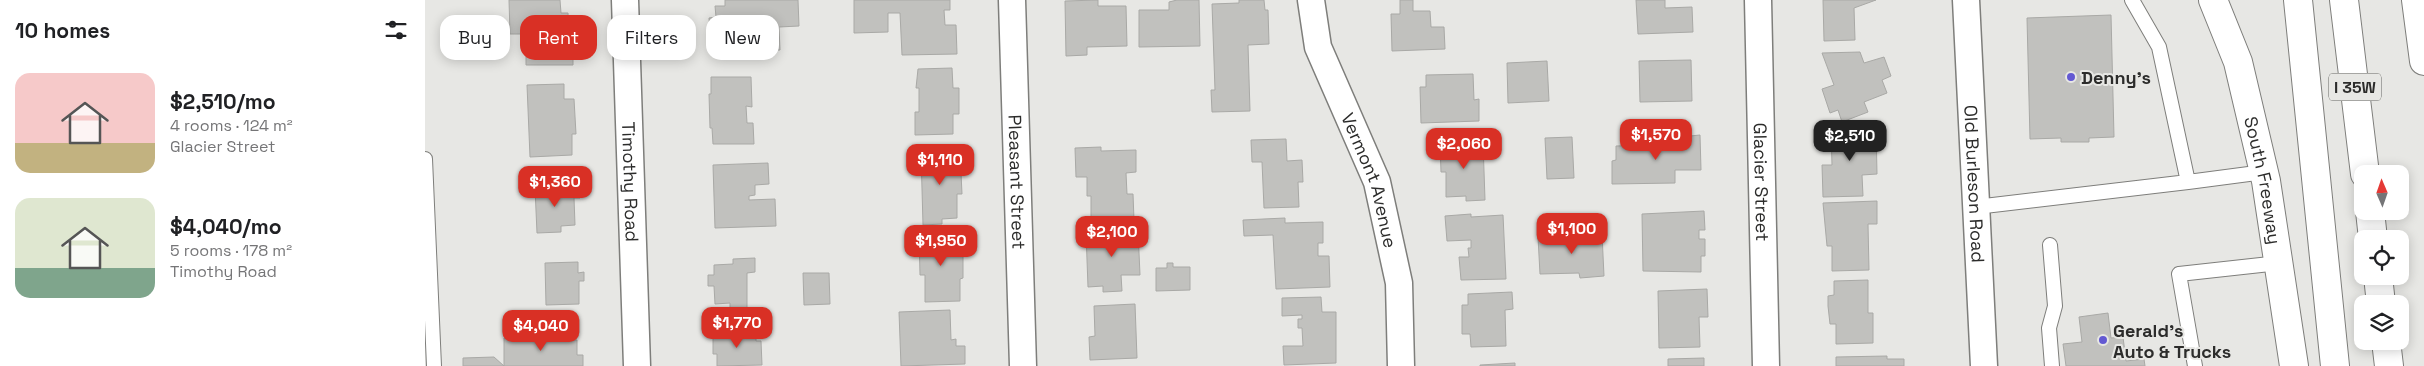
<!DOCTYPE html>
<meta charset="utf-8">
<style>
:root{--surface:#fff;--page:#f6f6f6;--text:#202124;--muted:#757577;--accent:#d93025}
body{margin:0;font-family:"Space Grotesk",sans-serif;background:var(--page);color:var(--text);height:100vh;display:flex;flex-direction:column;font-size:19px;white-space:nowrap}
*{box-sizing:border-box;margin:0}
p{font-size:16px;color:var(--muted)}
.icon{flex:none;width:28px;height:28px;fill:none;stroke:currentColor;stroke-width:2;stroke-linecap:round;stroke-linejoin:round}
.map{position:relative;flex:1;overflow:hidden}
.details{display:flex;flex-direction:column;background:var(--surface);width:425px}
.details>*{flex:none}
.banner{position:absolute;left:15px;top:15px;width:475px;height:45px;display:flex;gap:10px}
.needle{width:32px;rotate:358deg}
.buttons{position:absolute;left:1929px;top:165px;display:grid;gap:10px}
.buttons a{display:grid;place-items:center;width:55px;height:55px;border-radius:10px;background:var(--surface);box-shadow:0 2px 12px #0003;font-size:25px}
.price{position:absolute;translate:-50% -42px;padding:0 11px;border-radius:10px;background:var(--accent);color:#fff;font-size:16px;line-height:32px;filter:drop-shadow(0 1px 2px #0008)}
.price::after{content:'';position:absolute;left:50%;top:30px;width:15px;height:11px;margin-left:-8px;background:inherit;clip-path:polygon(0 0,100% 0,50% 100%)}
.price.selected{background:#222;color:#fff}
ul{padding:0;list-style:none}
li{display:flex;align-items:center;gap:15px;height:125px;padding:0 15px}
li span{display:grid;place-items:center;flex:none;width:140px;height:100px;border-radius:15px;color:#555}
li>.icon{margin-inline-start:auto}
span .icon{width:60px;height:60px;fill:#fffc;stroke-width:1}
li b{font-size:21px}
h2{display:flex;justify-content:space-between;align-items:center;height:60px;padding:0 15px;font-size:21px}
.pill{padding:0 18px;border-radius:15px;background:var(--surface);box-shadow:0 2px 12px #0003;font-size:18px;line-height:45px}
.pill.selected{background:var(--accent);color:#fff}
main{display:flex;flex:1;min-height:0}
.map>svg:first-child{display:block}
.building{fill:#c1c1be;stroke:#a9a9a6}
.lines{fill:none;stroke-linecap:round;stroke-linejoin:round}
.lane-casing{stroke:#7e7e7b;stroke-width:16}
.street-casing{stroke:#7e7e7b;stroke-width:29}
.secondary-casing{stroke:#7e7e7b;stroke-width:30}
.highway-casing{stroke:#7e7e7b;stroke-width:30}
.lane{stroke:#fff;stroke-width:14}
.street{stroke:#fff;stroke-width:26}
.secondary{stroke:#fff;stroke-width:28}
.highway{stroke:#fff;stroke-width:28}
.poi-dot{fill:#6359d2;stroke:#e7e7e4;stroke-width:2}
.labels{text-anchor:middle;dominant-baseline:central;stroke-width:4;stroke-linejoin:round;paint-order:stroke}
.shield{fill:#e7e7e4;stroke:#646462;stroke-width:1}
.shield-label{font-size:16px;font-weight:bold;fill:#2c2c2b}
.poi-label{font-size:18px;font-weight:bold;fill:#2c2c2b;stroke:#e7e7e4;text-anchor:start}
.street-label{font-size:18px;fill:#2c2c2b;stroke:#e7e7e4}
</style>
<main>
<section class="details">
<h2>10 homes<svg class="icon" aria-label="filters" viewBox="0 0 24 24"><path d="M4 7h16M4 17h16"/><circle cx="9" cy="7" r="2"/><circle cx="15" cy="17" r="2"/></svg></h2>
<ul>
<li><span style="background:linear-gradient(#f6c9c9 70%,#c2b280 0)"><svg class="icon" aria-label="home" viewBox="0 0 24 24"><path d="M3 11l9-7 9 7M6 9v11h12V9"/></svg></span><div><b>$2,510/mo</b><p>4 rooms · 124 m²</p><p>Glacier Street</p></div></li>
<li><span style="background:linear-gradient(#dfe7d0 70%,#7fa58c 0)"><svg class="icon" aria-label="home" viewBox="0 0 24 24"><path d="M3 11l9-7 9 7M6 9v11h12V9"/></svg></span><div><b>$4,040/mo</b><p>5 rooms · 178 m²</p><p>Timothy Road</p></div></li>
</ul>
</section>
<div class="map">
<svg width="1999" height="366" viewBox="0 0 1999 366">
<rect width="100%" height="100%" fill="#e7e7e4"/>
<path class="building" d="M84 0H135L136 13H143L144 41H148V65H101V34H85Z
M300 0H373L374 26 354 27 355 50 307 51V46H286L284 18 291 17 290 6H300Z
M429 0H525V10H519L520 25H531L532 54 477 55 475 13H463V32L429 33Z
M673 0V6H701L702 46 662 47V55L641 56 640 1Z
M752 0H774L775 46 714 47V10H744V2Z
M814 0H839L840 10H843L844 44 823 45 825 111 787 112 786 90H790L787 4 814 3Z
M975 0H988V11H1005L1006 27H1019L1020 49 967 51 966 14H975Z
M1211 0H1240V8L1267 7 1268 32 1213 34Z
M1398 0H1451L1429 8 1430 40 1399 41Z
M1686 15 1689 137 1664 138V142H1636V138L1605 139 1602 18Z
M1435 52 1439 63 1459 57 1466 76 1457 80 1462 93 1439 102 1443 112 1417 122 1413 110 1405 113 1397 89 1409 85 1397 53Z
M1266 60 1267 101 1215 102 1214 61Z
M1122 61 1124 101 1083 103 1082 63Z
M527 68 528 88H534V114H528V134L490 135V112H494V88H491L493 69Z
M1048 74 1049 100 1054 99V121L996 123 995 87H1001V75Z
M286 77H326L327 107 321 106 322 123H328L329 144H288L287 128H285L284 94H286Z
M139 84V99H149L151 134H147V155L105 157 102 85Z
M1451 127 1452 174 1437 175 1438 196 1398 197 1397 165H1407L1406 129Z
M1275 135 1276 170H1250V183L1187 184V161L1191 160V146L1236 145V139Z
M1147 137 1149 178 1122 179 1120 138Z
M861 139 862 161 877 160 878 182H873L874 207 839 208 837 162H827L826 140Z
M1026 142H1058L1060 200 1041 201V196L1021 197V172H1016L1015 143Z
M676 147V151L711 150V172L701 173 702 194H708L709 220 666 221V196H662V177H651L650 148Z
M535 152 537 194H532V218L517 219V224L498 225 496 153Z
M343 163 344 184 330 185V195L324 196V200L350 199 351 226 290 228 288 165Z
M155 186V198H149L150 225 136 226V232L112 233 110 188Z
M1452 201V224H1443L1444 270 1407 271V246H1402L1398 203Z
M1279 211 1280 230H1274V239H1280V256H1276V272L1218 271 1217 214Z
M1046 214V217L1078 215 1081 279 1036 280 1034 257H1044L1043 248H1046V240L1022 241 1020 216Z
M860 218V223L898 222V243H893V256H904L905 287 851 289 848 235 819 236 818 220Z
M713 230 715 275H696L697 291 678 292V286L663 287 661 232Z
M494 233H528V246H533L534 256H538V278L535 279V301L500 302V275H495Z
M1177 234 1179 276 1155 278 1154 273 1115 274 1113 237Z
M330 258V272L322 273V310H305V303L290 304 289 286H283V275H289V265L308 264V259Z
M153 262V273L159 272V281H154V304L121 305 120 263Z
M742 263H748V267H765V290L731 291V268H742Z
M378 273H404L405 304 379 305Z
M1443 280V313H1448V343L1411 344V324H1405L1403 306V296L1409 295V281Z
M1282 289 1283 317H1274L1275 347 1234 348 1233 291Z
M1087 292 1088 309 1080 310 1081 346 1046 347 1045 334H1037V305H1043V294Z
M896 297 897 312H911V363L859 365 858 346H878L877 328H873V319H877V315L857 316V298Z
M710 304 712 358 665 360 664 337 670 336 669 306Z
M525 310 526 340 531 339V346H540V364L476 366 474 312Z
M1683 313 1686 338 1698 337 1701 361 1719 359 1720 366H1641L1638 344 1657 342 1654 317Z
M331 332V341H336L337 365 292 366V354H288V334Z
M129 336 130 341 152 340V355H158V366H79V338Z
M1462 356V359H1479V366H1411V357Z
M69 357 79 366H38V358Z
M1279 358V366H1243V359Z
M1090 363V366H1055V365Z"/>
<g class="lines">
<defs>
<path id="lane" d="M0 159 9 366
M1763 182 1839 172
M1551 207 1763 182 1734 47 1707 0
M1625 245 1630 306 1624 328 1627 366
M1770 366 1754 274 1854 263"/>
<g id="street">
<path id="s1" d="M200 0 212 366"/>
<path id="s2" d="M587 0 598 366"/>
<path id="s3" d="M886 0 893 47 952 182 974 283 976 366"/>
<path id="s4" d="M1333 0 1341 366"/>
<path id="s5" d="M1541 0 1559 366"/>
</g>
<g id="secondary">
<path id="s6" d="M1788 0 1813 62 1841 181 1869 366"/>
</g>
<path id="highway" d="M1873 0 1910 366
M1919 0 1940 174
M1991 0 1999 61
M1945 211 1948 239
M1953 276 1956 304
M1961 341 1964 366"/>
</defs>
<use href="#lane" class="lane-casing"/>
<use href="#street" class="street-casing"/>
<use href="#secondary" class="secondary-casing"/>
<use href="#highway" class="highway-casing"/>
<use href="#lane" class="lane"/>
<use href="#street" class="street"/>
<use href="#secondary" class="secondary"/>
<use href="#highway" class="highway"/>
</g>
<g class="poi-dot">
<circle cx="1646" cy="77" r="5"/>
<circle cx="1678" cy="340" r="5"/>
</g>
<g class="labels">
<rect class="shield" x="1904" y="73.5" width="52" height="27" rx="4"/>
<g class="shield-label">
<text x="1930" y="87">I 35W</text>
</g>
<g class="poi-label">
<text x="1656" y="77">Denny's</text>
<text x="1688" y="330">Gerald's<tspan x="1688" dy="21">Auto &amp; Trucks</tspan></text>
</g>
<g class="street-label">
<text stroke="none"><textPath href="#s3" startOffset="191">Vermont Avenue</textPath></text>
<text stroke="none"><textPath href="#s6" startOffset="188">South Freeway</textPath></text>
<text stroke="none"><textPath href="#s1" startOffset="182">Timothy Road</textPath></text>
<text stroke="none"><textPath href="#s2" startOffset="182">Pleasant Street</textPath></text>
<text stroke="none"><textPath href="#s4" startOffset="182">Glacier Street</textPath></text>
<text stroke="none"><textPath href="#s5" startOffset="184">Old Burleson Road</textPath></text>
</g>
</g>
</svg>
<div class="buttons">
<a><svg class="needle" viewBox="-14 -14 28 28"><path d="M0-13l5 13h-10z" fill="#e53935"/><path d="M0 13l5-13h-10z" fill="#757577"/></svg></a>
<a><svg class="icon" aria-label="locate" viewBox="0 0 24 24"><circle cx="12" cy="12" r="6"/><path d="M12 2v4M12 18v4M2 12h4M18 12h4"/></svg></a>
<a><svg class="icon" aria-label="layers" viewBox="0 0 24 24"><path d="M12 4l9 5-9 5-9-5zM3 14l9 5 9-5"/></svg></a>
</div>
<b class="price" style="left:1231px;top:161px">$1,570</b>
<b class="price selected" style="left:1425px;top:162px">$2,510</b>
<b class="price" style="left:1039px;top:170px">$2,060</b>
<b class="price" style="left:515px;top:186px">$1,110</b>
<b class="price" style="left:130px;top:208px">$1,360</b>
<b class="price" style="left:1147px;top:255px">$1,100</b>
<b class="price" style="left:687px;top:258px">$2,100</b>
<b class="price" style="left:516px;top:267px">$1,950</b>
<b class="price" style="left:312px;top:349px">$1,770</b>
<b class="price" style="left:116px;top:352px">$4,040</b>
<div class="banner">
<a class="pill">Buy</a>
<a class="pill selected">Rent</a>
<a class="pill">Filters</a>
<a class="pill">New</a>
</div>
</div>
</main>
